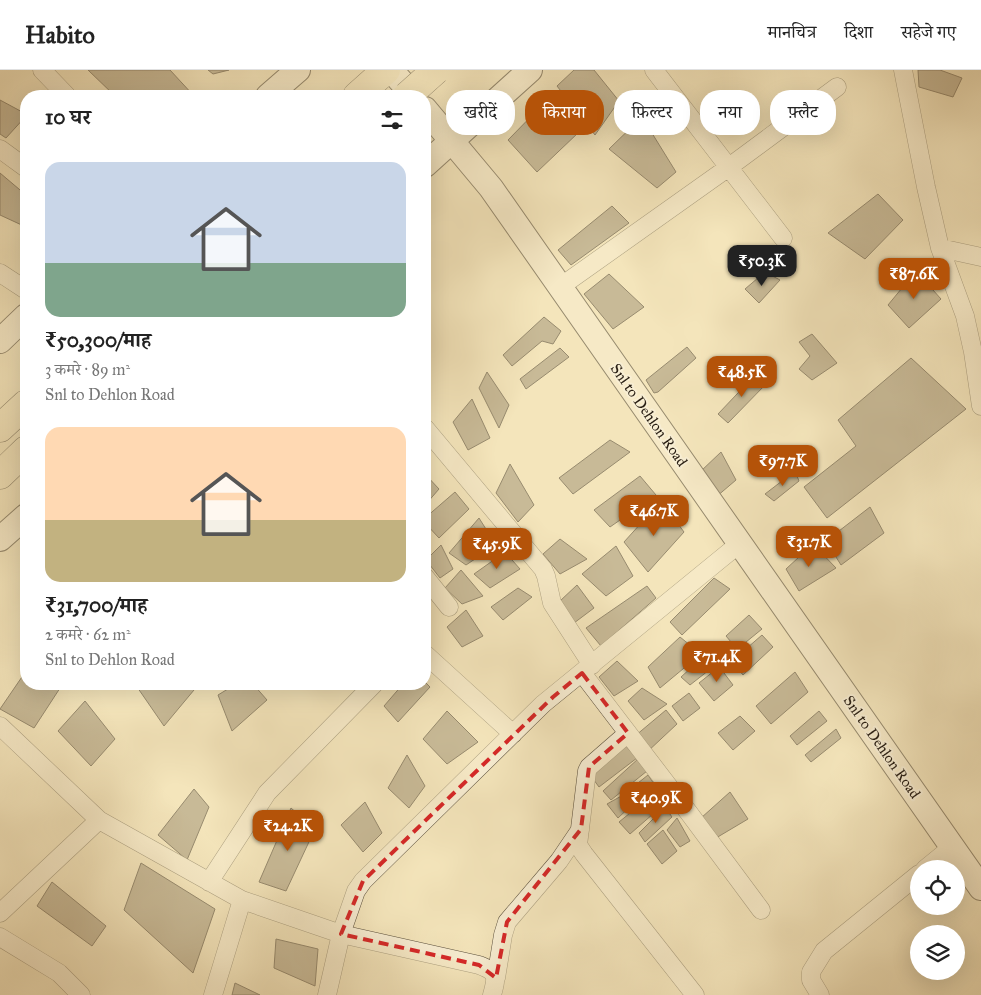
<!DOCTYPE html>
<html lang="hi">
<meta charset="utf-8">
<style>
:root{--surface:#fff;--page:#f2f2f2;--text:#222;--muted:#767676;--line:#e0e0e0;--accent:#b45309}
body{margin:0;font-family:"IM FELL Great Primer","Noto Serif Devanagari",serif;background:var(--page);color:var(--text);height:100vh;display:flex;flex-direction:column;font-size:19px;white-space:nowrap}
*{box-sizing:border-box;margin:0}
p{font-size:16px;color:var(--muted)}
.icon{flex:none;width:28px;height:28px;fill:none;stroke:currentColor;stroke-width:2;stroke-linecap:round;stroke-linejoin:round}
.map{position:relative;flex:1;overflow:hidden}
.sheet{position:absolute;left:20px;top:20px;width:411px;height:600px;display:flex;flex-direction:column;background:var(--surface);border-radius:20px;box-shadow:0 5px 20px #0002}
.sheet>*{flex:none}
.banner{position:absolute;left:446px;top:20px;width:459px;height:45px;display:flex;gap:10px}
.buttons{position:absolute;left:910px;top:790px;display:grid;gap:10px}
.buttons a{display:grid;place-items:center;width:55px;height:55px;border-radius:50%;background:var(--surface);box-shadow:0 5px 20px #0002;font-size:25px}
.price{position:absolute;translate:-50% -42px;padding:0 11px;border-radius:10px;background:var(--accent);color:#fff;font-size:16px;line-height:32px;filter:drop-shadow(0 1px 2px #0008)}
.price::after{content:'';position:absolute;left:50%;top:30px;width:15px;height:11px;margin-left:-8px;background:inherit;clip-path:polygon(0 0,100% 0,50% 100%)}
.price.current{background:#222;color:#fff}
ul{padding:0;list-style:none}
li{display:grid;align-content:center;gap:10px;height:265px;padding:0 25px}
li span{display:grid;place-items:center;height:155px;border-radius:15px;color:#555}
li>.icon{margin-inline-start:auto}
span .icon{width:90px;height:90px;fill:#fffc;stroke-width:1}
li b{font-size:21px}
h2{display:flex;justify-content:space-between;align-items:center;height:60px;padding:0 25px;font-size:21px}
.tag{padding:0 18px;border-radius:20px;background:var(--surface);box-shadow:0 5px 20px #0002;font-size:18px;line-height:45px}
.tag.current{background:var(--accent);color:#fff}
header{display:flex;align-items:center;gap:30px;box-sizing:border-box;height:70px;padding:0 25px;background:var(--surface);border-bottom:1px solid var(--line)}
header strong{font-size:24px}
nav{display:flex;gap:28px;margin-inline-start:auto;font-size:18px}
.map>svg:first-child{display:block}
.building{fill:#92856a;stroke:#281e13}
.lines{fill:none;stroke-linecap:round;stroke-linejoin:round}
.street-casing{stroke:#5b503d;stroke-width:19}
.secondary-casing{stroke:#281e13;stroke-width:26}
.highway-casing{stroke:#281e13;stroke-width:29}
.street{stroke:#f8eed3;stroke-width:18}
.secondary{stroke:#f8eed3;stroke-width:24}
.highway{stroke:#f4e5bb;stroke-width:28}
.highway-bridge-casing{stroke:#281e13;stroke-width:29;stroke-linecap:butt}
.highway-bridge{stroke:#f4e5bb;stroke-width:28}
.marked{fill:none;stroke:#d62828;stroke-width:4;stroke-dasharray:10 6;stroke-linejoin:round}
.labels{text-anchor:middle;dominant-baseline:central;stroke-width:4;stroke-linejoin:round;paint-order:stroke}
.street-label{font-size:15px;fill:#281e13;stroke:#f8eed3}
</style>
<header>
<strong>Habito</strong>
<nav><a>मानचित्र</a><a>दिशा</a><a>सहेजे गए</a></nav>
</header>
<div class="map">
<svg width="981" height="925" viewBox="0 0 981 925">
<rect width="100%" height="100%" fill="#f4e5bb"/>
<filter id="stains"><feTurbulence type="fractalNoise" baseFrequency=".004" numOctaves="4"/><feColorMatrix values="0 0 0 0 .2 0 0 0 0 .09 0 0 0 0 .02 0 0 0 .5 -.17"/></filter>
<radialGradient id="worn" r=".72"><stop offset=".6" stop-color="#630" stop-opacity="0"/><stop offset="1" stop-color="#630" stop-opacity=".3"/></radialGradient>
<path class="building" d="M88 0H170L194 26H115Z
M208 0H229L213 4Z
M574 0H594L619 31 595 65 557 16Z
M918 0H940L962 8 953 27 919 17Z
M551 26 579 62 537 102 508 70Z
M0 30 26 44V46L6 68 0 64Z
M642 47 676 102 657 118 609 79Z
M0 103 26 125V157L0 145Z
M878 124 903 150 865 189 828 163Z
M612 136 629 153 571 195 558 180Z
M916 201 941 229 909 258 888 235Z
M765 202 780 210 759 233 745 219Z
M609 204 644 237 613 259 584 224Z
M544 247 561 261 553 274 542 271 512 296 503 285Z
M812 264 837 293 812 310 799 299 810 286 799 272Z
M687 277 696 288 658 322 654 323 646 310Z
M560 278 569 287 526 319 520 309Z
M911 288 966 339 827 448 804 417 856 376 838 350Z
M487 302 509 335 499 358 479 318Z
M756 304 767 313 728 353 718 344Z
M472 329 490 368 468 380 453 352Z
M610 370 630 382 573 424 559 408Z
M771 379 783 389 764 406 753 394Z
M721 382 736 410 716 427 700 402Z
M510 394 534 435 518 452 496 423Z
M795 401 799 411 774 431 765 424Z
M425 404 439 419 426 434 425 432Z
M640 406 656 425 610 457 594 440Z
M455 422 469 439 439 468 425 453V448Z
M661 431 684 462 648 502 624 472Z
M870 437 884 463 841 495 826 471Z
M479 448 496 475 466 495 449 483Z
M560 469 587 489 560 504 543 484Z
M813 474 836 498 799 521 786 499Z
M441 475 453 499 440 508 426 490Z
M616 476 633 506 606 526 582 504Z
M505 482 520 499 490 518 474 504Z
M461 500 483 526 462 534 445 518Z
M714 508 730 519 682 565 670 552Z
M577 515 594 538 574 553 560 531Z
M647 516 656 528 601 576 586 558Z
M518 518 532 527 503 550 491 537Z
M466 540 483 566 462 577 447 557Z
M749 545 762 559 735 581 737 579 726 566Z
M762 565 773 577 743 605 732 591Z
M680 567 701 584 660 618 648 597Z
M715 576 727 586 690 615 681 607Z
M617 591 638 611 614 626 599 607Z
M724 593 729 599 724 603 733 615 714 631 699 613Z
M26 601V614H59L62 615 34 658 0 639Z
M795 602 808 622 771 654 756 636Z
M425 612 430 617 398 652 384 636 403 614H425Z
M135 614H189L194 620 164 656Z
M236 614H253L267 630 232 661 218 625Z
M280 614H300L284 619Z
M642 618 667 634 644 650 628 631Z
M689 623 700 638 683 651 672 636Z
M85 631 115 669 91 696 58 661Z
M666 640 677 654 646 683 635 666Z
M447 641 478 672 447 694 423 669Z
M819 641 827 651 797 675 790 666Z
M740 646 755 661 733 680 718 663Z
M836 659 841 668 811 692 805 685Z
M625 675 637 688 599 717 591 706Z
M407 685 425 716 409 738 388 718Z
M639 688 647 701 611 730 603 721Z
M648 705 656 717 638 731 628 721Z
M194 719 209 737 187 790 158 765Z
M730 722 748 749 716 768 701 748Z
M625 724 633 734 618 748 607 734Z
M651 726 661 737 630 764 619 752Z
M365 732 382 763 363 782 341 755Z
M665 737 672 747 645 772 639 763Z
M291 738 315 759 286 821 259 812Z
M677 748 690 771 680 777 667 760Z
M663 760 677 781 662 794 647 774Z
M141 793 215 839 193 903 124 840Z
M52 812 106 856 92 876 37 836Z
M276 869 318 879 315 916 274 898Z
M235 913 260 925H232Z"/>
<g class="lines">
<defs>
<path id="street" d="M42 0 67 26
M654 0 783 168
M903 0 926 117 940 178 965 246 973 282 981 336
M0 79 26 98
M940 178 981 187
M0 203 26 220
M560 217 729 97 837 17
M425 358 543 499 546 506 552 533 592 595
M425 507 449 537
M425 584 513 664
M582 603 689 743 761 840
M0 656 99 750 242 830 341 864 479 895C498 902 497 907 492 925
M628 663 589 697 587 701 578 775 584 784 695 925
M925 799 952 777
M209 812 267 723 374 614
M0 843 99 750
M0 867 59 903 81 925
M496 908 503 865 507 852 559 791 580 760
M213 925 242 830
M327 925 341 864 356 821 363 811 543 634 739 474
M820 925 811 910V902L824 881 919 804"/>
<path id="secondary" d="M391 0 414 26
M268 26 298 0
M425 39 491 118 981 818
M425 95 530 0
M0 271 26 246
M0 469 26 446"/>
<path id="highway" d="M357 26 386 0
M0 358 26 334
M0 405 26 380"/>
</defs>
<use href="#street" class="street-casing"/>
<use href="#secondary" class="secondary-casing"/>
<use href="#highway" class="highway-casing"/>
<use href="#street" class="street"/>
<use href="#secondary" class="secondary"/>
<use href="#highway" class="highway"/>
<defs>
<path id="highway-bridge" d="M407 26 436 0"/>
</defs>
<use href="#highway-bridge" class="highway-bridge-casing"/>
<use href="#highway-bridge" class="highway-bridge"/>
</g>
<path d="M0 0H981V925H0ZM582 603 628 663 589 697 581 759 507 852 496 908 479 895 341 864 363 811 553 627Z" fill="#f4e5bb" fill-opacity=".55" fill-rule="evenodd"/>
<path class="marked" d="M582 603 628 663 589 697 581 759 507 852 496 908 479 895 341 864 363 811 553 627Z"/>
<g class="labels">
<g class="street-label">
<text transform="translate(649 345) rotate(55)">Snl to Dehlon Road</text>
<text transform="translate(882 677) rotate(55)">Snl to Dehlon Road</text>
</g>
</g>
<rect width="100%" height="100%" filter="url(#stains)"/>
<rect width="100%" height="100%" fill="url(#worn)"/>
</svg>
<div class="buttons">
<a><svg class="icon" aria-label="locate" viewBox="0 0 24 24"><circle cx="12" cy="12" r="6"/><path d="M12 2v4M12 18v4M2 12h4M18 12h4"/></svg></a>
<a><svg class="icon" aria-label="layers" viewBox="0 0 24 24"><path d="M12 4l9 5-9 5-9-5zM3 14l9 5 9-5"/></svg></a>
</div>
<b class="price current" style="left:762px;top:217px">₹50.3K</b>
<b class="price" style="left:914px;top:230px">₹87.6K</b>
<b class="price" style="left:742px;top:328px">₹48.5K</b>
<b class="price" style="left:783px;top:417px">₹97.7K</b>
<b class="price" style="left:654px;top:467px">₹46.7K</b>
<b class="price" style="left:809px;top:498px">₹31.7K</b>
<b class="price" style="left:497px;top:500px">₹45.9K</b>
<b class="price" style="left:717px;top:613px">₹71.4K</b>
<b class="price" style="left:656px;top:754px">₹40.9K</b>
<b class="price" style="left:288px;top:782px">₹24.2K</b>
<div class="banner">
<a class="tag">खरीदें</a>
<a class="tag current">किराया</a>
<a class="tag">फ़िल्टर</a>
<a class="tag">नया</a>
<a class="tag">फ़्लैट</a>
</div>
<section class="sheet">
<h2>10 घर<svg class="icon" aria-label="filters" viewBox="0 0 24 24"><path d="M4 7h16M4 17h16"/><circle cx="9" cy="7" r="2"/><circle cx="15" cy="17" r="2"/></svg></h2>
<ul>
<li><span style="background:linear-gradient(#c9d6e8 65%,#7fa58c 0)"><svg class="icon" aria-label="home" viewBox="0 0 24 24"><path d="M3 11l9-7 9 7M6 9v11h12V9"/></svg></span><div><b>₹50,300/माह</b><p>3 कमरे · 89 m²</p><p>Snl to Dehlon Road</p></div></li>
<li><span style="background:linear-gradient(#ffd9b3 60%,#c2b280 0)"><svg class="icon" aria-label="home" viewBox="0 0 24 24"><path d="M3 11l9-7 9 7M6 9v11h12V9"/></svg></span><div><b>₹31,700/माह</b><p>2 कमरे · 62 m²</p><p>Snl to Dehlon Road</p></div></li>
</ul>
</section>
</div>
